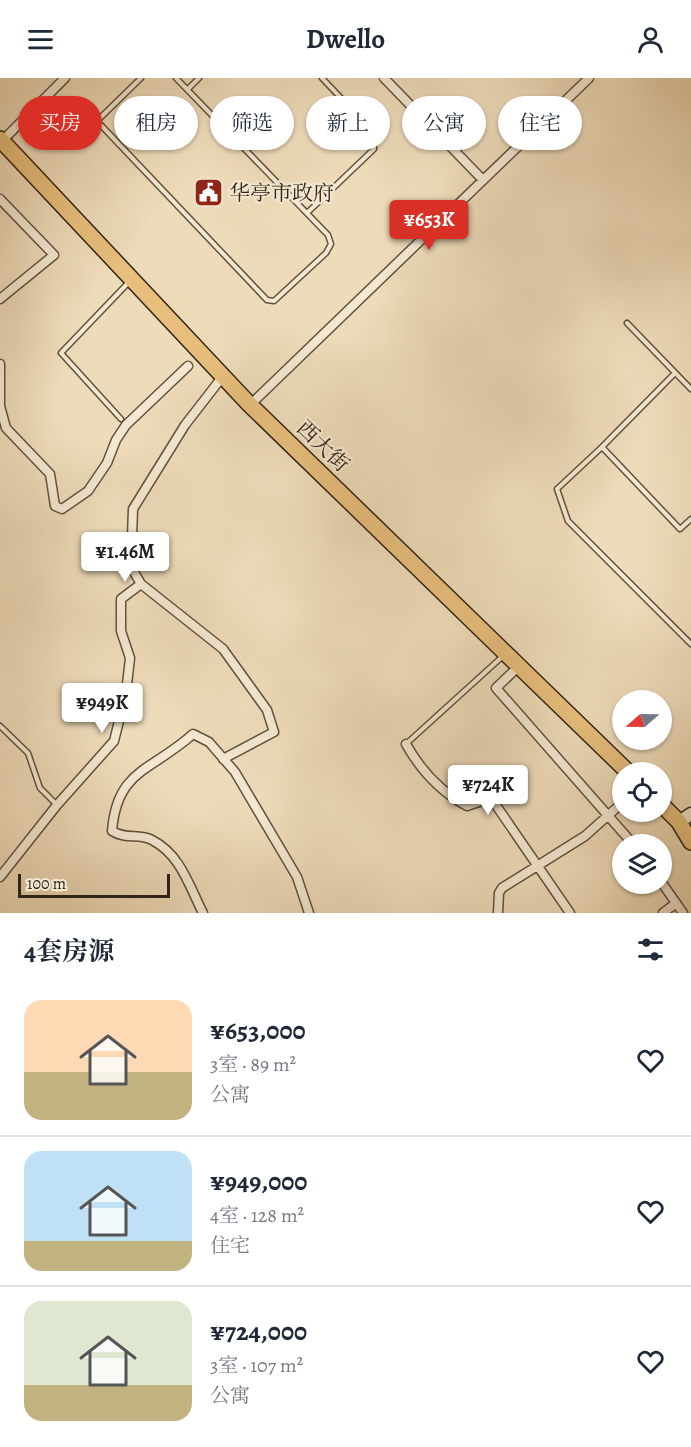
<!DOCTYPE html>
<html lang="zh">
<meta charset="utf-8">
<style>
:root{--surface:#fff;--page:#f2f2f3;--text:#1f2937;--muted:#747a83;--line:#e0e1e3;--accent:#d93025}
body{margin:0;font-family:Alegreya,"Noto Serif SC",serif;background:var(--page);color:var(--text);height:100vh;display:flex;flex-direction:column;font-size:22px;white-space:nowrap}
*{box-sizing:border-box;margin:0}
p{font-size:20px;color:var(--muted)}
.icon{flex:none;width:33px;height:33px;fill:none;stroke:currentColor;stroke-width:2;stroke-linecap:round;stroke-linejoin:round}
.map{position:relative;height:835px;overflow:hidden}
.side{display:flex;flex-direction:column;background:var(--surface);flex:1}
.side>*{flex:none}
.guide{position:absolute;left:18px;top:18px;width:656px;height:54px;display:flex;gap:12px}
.needle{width:39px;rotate:250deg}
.fabs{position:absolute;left:612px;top:612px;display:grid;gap:12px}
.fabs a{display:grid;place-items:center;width:60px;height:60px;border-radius:50%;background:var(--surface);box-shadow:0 2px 4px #0004;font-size:30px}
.scale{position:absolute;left:18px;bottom:15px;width:152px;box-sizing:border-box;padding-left:6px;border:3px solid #322516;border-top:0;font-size:16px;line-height:21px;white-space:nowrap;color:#322516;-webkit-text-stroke:4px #f4e8d2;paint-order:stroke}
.price{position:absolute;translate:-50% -51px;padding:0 14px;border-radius:6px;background:#fff;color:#222;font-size:20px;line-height:39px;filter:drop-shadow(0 2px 3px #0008)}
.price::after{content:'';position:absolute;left:50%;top:36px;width:18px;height:14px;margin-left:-9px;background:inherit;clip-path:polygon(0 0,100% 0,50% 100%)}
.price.selected{background:var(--accent);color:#fff}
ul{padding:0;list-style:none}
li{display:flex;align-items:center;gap:18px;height:150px;padding:0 24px}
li+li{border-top:2px solid var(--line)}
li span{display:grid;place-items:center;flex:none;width:168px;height:120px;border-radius:18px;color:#555}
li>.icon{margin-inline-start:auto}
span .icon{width:72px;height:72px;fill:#fffc;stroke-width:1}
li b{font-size:26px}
h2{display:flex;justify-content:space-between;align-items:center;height:72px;padding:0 24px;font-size:26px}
.chip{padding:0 21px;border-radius:27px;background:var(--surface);box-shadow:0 2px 4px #0004;font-size:21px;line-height:54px}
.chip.selected{background:var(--accent);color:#fff}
header{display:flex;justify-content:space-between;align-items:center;height:78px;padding:0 24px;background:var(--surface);font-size:27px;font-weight:700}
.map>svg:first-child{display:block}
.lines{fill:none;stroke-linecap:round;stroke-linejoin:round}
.lane-casing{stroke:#61523f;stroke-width:7}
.street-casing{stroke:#61523f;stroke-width:11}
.secondary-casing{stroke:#322516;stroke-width:15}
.highway-casing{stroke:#322516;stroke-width:18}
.lane{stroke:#f4e8d2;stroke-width:4}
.street{stroke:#f4e8d2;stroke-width:8}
.secondary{stroke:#f4e8d2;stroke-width:12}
.highway{stroke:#e7be7c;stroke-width:15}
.labels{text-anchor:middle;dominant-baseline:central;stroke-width:4.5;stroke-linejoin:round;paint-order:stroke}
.poi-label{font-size:21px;fill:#322516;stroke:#f4e8d2;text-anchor:start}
.street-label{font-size:21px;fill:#322516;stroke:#f4e8d2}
</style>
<header><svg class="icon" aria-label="menu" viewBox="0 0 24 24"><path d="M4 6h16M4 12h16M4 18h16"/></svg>Dwello<svg class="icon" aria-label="person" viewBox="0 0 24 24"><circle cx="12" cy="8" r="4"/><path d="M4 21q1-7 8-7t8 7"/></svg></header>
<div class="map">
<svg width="691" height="835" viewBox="0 0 691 835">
<rect width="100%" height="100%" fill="#eedbb9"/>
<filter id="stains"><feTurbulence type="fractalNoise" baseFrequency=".00333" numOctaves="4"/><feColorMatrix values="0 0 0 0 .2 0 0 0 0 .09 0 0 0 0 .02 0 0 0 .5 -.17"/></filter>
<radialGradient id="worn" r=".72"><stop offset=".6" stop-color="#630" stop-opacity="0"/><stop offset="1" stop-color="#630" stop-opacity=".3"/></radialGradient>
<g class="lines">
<defs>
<path id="lane" d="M141 0 97 43 267 222 274 223 326 175 331 166 328 157 176 0
M188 11 199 0
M308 134 374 71V55L322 0
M627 245 691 311
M121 341 61 275 129 204
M602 369 675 295
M691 441 680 451 602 369 557 411 568 443 691 566
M0 648 28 675 40 710 56 726
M406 666 503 578"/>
<path id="street" d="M384 0 483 102
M2 63 65 0
M0 121 54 177 0 221
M0 286V328L6 350 50 396 55 428 62 431 88 413 107 385 116 362 126 347 188 288
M250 327 589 0
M519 588 496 610 633 766
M406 666C420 691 441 714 467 728L491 720 570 835
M223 681 274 654 267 632 223 571 141 506 131 489 133 431 185 347 223 298
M0 799 57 727 114 663 126 615 130 580 121 553V521L141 506
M662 805 683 835
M203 835C189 808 181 777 152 762 139 755 126 762 112 753 117 691 152 693 193 656L209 664 235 694 297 799 309 835
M498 835 499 815 502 810 585 758 622 725
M663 835 675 826"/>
<path id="secondary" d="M679 744 691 736"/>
<path id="highway" d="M0 61 250 327 628 694
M662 727 679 744 691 764"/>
</defs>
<use href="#lane" class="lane-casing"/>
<use href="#street" class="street-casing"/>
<use href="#secondary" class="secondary-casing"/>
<use href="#highway" class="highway-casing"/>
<use href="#lane" class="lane"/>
<use href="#street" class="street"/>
<use href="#secondary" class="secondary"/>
<use href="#highway" class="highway"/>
</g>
<defs>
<symbol id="civic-square" viewBox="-11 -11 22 22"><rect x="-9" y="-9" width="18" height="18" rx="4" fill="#8f2418" stroke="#f4e8d2"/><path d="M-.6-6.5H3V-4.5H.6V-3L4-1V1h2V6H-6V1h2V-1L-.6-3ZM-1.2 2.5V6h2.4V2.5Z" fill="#fff"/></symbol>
</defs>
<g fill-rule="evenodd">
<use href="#civic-square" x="192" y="98" width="33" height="33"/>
</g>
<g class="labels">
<g class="poi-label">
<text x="229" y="115">华亭市政府</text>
</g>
<g class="street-label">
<text transform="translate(323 368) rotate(44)">西大街</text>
</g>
</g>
<rect width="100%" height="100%" filter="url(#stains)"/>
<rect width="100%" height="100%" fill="url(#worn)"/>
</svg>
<div class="fabs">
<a><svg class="needle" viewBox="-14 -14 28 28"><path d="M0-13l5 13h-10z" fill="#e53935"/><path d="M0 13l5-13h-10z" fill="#747a83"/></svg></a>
<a><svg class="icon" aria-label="locate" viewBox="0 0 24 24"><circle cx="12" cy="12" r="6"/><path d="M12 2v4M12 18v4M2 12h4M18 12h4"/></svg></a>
<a><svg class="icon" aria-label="layers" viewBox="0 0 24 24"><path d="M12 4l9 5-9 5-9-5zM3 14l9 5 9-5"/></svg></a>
</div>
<div class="scale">100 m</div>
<b class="price selected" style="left:429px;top:173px">¥653K</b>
<b class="price" style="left:125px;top:505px">¥1.46M</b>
<b class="price" style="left:102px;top:656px">¥949K</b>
<b class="price" style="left:488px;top:738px">¥724K</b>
<div class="guide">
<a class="chip selected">买房</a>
<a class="chip">租房</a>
<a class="chip">筛选</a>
<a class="chip">新上</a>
<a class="chip">公寓</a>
<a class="chip">住宅</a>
</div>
</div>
<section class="side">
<h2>4套房源<svg class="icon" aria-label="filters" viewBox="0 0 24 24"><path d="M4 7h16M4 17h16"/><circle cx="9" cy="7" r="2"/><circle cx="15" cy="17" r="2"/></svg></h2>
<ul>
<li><span style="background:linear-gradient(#ffd9b3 60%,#c2b280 0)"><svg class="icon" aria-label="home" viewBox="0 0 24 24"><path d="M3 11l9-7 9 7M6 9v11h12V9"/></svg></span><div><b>¥653,000</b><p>3室 · 89 m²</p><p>公寓</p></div><svg class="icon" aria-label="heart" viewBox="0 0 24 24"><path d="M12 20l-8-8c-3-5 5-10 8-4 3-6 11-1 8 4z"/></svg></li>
<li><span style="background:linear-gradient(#bfe0f5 75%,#c2b280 0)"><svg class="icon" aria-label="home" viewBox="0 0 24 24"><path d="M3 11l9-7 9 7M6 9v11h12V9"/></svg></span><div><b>¥949,000</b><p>4室 · 128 m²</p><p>住宅</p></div><svg class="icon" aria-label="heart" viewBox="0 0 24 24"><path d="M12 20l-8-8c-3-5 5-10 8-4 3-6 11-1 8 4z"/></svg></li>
<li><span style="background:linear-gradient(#dfe7d0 70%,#c2b280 0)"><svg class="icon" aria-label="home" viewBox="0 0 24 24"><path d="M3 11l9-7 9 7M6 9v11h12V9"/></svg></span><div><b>¥724,000</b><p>3室 · 107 m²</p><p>公寓</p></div><svg class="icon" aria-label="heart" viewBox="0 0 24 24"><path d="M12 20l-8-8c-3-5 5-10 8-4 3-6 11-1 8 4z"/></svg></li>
</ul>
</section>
